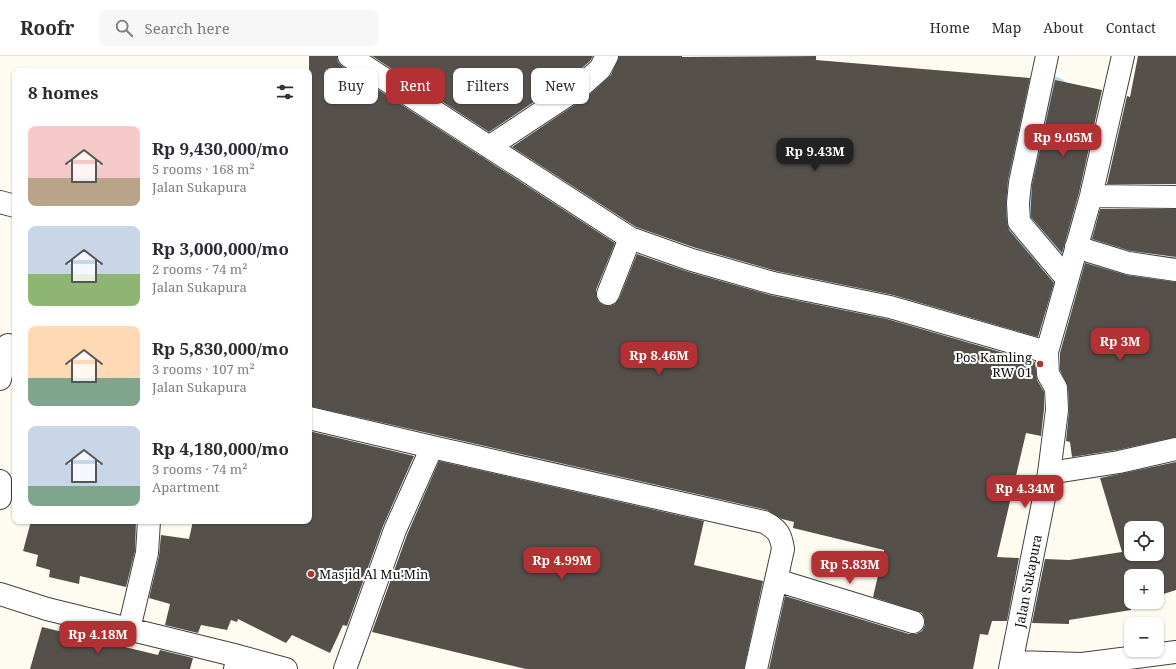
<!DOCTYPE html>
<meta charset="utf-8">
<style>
:root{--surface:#fff;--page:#f7f7f7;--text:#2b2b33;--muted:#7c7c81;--line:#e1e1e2;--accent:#b33133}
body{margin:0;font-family:"Noto Serif",serif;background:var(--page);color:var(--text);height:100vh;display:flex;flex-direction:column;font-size:15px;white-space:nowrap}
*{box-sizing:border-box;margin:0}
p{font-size:13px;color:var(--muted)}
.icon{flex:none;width:22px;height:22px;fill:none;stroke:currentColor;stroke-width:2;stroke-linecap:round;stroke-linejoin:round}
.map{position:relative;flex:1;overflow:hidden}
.details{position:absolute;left:12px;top:12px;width:300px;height:456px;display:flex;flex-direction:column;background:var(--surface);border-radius:8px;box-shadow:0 1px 3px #0004}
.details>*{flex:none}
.banner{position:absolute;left:324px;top:12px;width:380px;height:36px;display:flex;gap:8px}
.controls{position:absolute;left:1124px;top:465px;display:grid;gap:8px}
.controls a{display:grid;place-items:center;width:40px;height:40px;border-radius:8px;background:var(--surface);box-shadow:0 1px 3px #0004;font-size:20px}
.price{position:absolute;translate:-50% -34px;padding:0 9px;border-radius:8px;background:var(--accent);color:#fff;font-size:13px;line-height:26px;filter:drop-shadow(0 1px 2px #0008)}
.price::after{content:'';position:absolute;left:50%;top:24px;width:12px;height:9px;margin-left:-6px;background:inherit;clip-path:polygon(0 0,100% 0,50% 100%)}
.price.active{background:#222;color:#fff}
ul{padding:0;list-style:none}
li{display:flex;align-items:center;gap:12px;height:100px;padding:0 16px}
li span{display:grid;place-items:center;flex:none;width:112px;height:80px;border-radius:8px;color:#555}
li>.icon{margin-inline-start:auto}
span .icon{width:48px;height:48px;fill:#fffc;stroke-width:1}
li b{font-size:17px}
h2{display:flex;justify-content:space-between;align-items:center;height:48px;padding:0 16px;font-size:17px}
.tag{padding:0 14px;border-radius:8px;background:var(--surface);box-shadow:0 1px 3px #0004;font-size:14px;line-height:36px}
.tag.active{background:var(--accent);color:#fff}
header{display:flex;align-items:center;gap:24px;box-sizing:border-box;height:56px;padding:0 20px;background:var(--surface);border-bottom:1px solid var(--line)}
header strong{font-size:19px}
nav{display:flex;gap:22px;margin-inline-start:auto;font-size:14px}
.search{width:280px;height:36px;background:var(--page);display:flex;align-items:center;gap:10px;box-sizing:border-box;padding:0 14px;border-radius:8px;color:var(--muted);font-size:15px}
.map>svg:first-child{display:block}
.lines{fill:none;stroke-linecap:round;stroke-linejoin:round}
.river{stroke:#b9daf1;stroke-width:59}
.building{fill:#56504b;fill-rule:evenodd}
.minor-casing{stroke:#414141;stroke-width:24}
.minor{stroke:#fff;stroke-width:22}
.poi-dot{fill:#b33133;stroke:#fff;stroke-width:1.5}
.labels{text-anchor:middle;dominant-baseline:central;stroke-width:4;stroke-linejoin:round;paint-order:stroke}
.poi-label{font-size:13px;fill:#0e0e0e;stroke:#fff;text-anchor:end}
.street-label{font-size:13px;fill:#0e0e0e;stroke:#fff}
</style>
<header>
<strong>Roofr</strong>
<div class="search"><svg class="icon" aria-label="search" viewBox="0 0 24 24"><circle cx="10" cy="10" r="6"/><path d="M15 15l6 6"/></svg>Search here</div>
<nav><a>Home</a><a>Map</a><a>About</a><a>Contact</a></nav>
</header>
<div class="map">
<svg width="1176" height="613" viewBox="0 0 1176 613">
<rect width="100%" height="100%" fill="#fefcf1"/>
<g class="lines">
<path class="river" d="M1046 48 1033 108 1030 139 1035 163 1053 183 1070 195 1176 242"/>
</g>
<path class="building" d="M309 0H337L338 6 342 10 615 187 596 234V239L598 245 603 249 610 250 615 248 619 243 637 198 689 216 770 239 887 263 1035 306 1037 324 1044 336V353L1041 380 1026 377 997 501 1019 502 1007 565H992L988 579 980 578 973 613H769L785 540 909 578H916L922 575 925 569V564L922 557 873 541 884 494 793 472 794 466 782 463 767 454 309 350Z
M372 0H593L590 5 573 20 489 76Z
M619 0H682V1L816 0V4L1030 22 1008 124 1006 148 1007 167 1009 174 1054 227 1038 281 893 239 776 215 696 192 636 171 512 91 589 39 611 19Z
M1138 0H1176V128H1107L1127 40 1130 41Z
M1055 24 1102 34 1079 137 1062 197 1031 161V147L1032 129Z
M1100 153H1176V201L1131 195 1092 183Z
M1085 207 1126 219 1176 226V381L1117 394 1072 401 1070 386 1066 385 1069 355 1068 331 1060 314V297Z
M309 375 414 400 383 470 347 570 343 569 330 597 292 579 286 587 238 563 237 566 231 564 227 574 201 569 198 577 165 569 170 548 149 542 159 500 161 479 189 483 193 465H309Z
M439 405 704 465 694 509 763 525 744 613H526L372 576 407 479Z
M1176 406V534L1157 540V520H1131V546H1137L1131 548V554L1069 564V568L1032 567 1045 503 1069 504 1122 496 1100 422ZM1131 472H1157V498H1131Z
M31 465H136L135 495 126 531 80 520 79 528 49 521 50 514 36 510 38 499 23 495Z
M42 571 158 599 160 594 193 602 190 613H30Z"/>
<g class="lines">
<defs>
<path id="minor" d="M349 0 630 182 692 204 773 227 890 251 1047 296
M1047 0 1020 127 1018 147 1019 166 1067 223
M489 91 581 30 600 13 607 0
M1091 140 1176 141
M0 146 15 150
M1076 191 1128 207 1176 214
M608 238 630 182
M0 323 8 289
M309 362 432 391
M1049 417 1119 406 1176 393
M0 425V442
M776 524 913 566
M0 538 47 553 238 600
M129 573 147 497 149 465
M1012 606 1082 608 1176 596
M235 613 238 600 286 613
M345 613 395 474 432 391 764 466C778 473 781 479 783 493L756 613
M1010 613 1049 417 1057 354 1056 332 1048 318 1047 296 1091 140 1123 0"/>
</defs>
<use href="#minor" class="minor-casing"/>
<use href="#minor" class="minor"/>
</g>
<g class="poi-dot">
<circle cx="1040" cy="308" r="4"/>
<circle cx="311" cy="518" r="4"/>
</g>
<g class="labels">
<g class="poi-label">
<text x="1032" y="301">Pos Kamling<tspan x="1032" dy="15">RW 01</tspan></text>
<text x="319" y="518" text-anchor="start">Masjid Al Mu'Min</text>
</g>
<g class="street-label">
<text transform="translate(1028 525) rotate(-79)">Jalan Sukapura</text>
</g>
</g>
</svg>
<div class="controls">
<a><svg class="icon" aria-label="locate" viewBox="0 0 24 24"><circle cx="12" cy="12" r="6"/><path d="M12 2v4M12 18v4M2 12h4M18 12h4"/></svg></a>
<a>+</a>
<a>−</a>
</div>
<b class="price" style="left:1063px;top:102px">Rp 9.05M</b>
<b class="price active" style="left:815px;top:116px">Rp 9.43M</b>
<b class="price" style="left:1120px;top:306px">Rp 3M</b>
<b class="price" style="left:659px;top:320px">Rp 8.46M</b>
<b class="price" style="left:1025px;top:453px">Rp 4.34M</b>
<b class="price" style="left:562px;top:525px">Rp 4.99M</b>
<b class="price" style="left:850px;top:529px">Rp 5.83M</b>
<b class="price" style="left:98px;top:599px">Rp 4.18M</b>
<div class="banner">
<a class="tag">Buy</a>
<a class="tag active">Rent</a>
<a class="tag">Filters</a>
<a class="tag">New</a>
</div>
<section class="details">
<h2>8 homes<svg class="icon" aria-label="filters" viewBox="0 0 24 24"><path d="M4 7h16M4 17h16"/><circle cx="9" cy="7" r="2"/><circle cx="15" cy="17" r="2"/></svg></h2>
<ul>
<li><span style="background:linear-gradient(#f6c9c9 65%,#b9a48a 0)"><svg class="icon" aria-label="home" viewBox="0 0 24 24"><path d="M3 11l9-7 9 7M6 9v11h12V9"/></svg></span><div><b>Rp 9,430,000/mo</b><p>5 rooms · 168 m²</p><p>Jalan Sukapura</p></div></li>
<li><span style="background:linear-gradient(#c9d6e8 60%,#8fb573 0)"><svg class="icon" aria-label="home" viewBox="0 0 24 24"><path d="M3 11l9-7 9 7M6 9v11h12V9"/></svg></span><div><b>Rp 3,000,000/mo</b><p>2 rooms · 74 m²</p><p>Jalan Sukapura</p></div></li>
<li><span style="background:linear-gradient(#ffd9b3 65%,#7fa58c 0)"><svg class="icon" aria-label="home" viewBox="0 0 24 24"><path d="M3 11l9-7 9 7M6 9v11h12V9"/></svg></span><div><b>Rp 5,830,000/mo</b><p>3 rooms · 107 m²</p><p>Jalan Sukapura</p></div></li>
<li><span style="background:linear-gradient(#c9d6e8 75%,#7fa58c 0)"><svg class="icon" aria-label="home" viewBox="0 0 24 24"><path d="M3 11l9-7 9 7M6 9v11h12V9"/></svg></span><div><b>Rp 4,180,000/mo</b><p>3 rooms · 74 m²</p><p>Apartment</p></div></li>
</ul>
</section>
</div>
